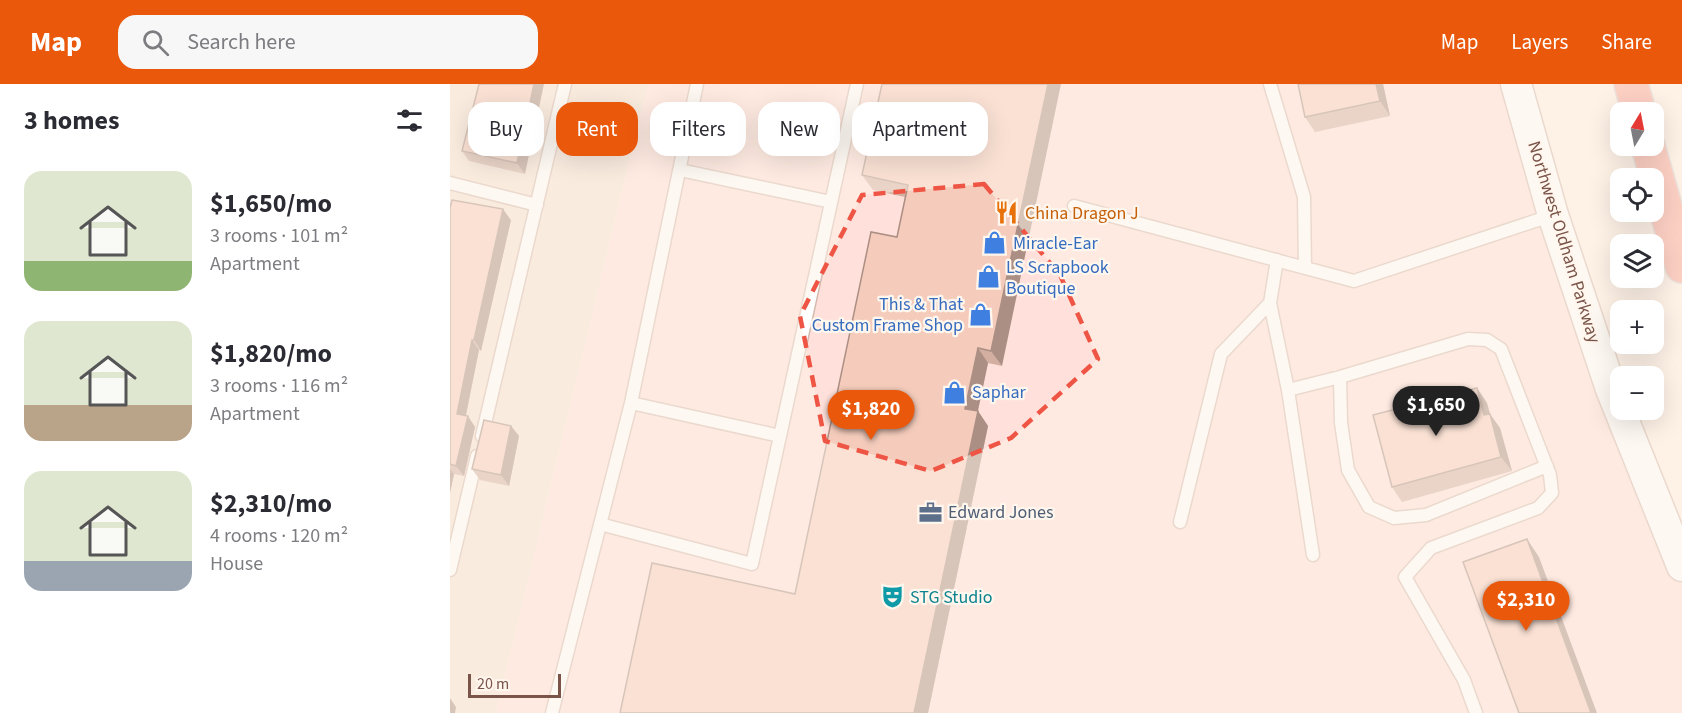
<!DOCTYPE html>
<meta charset="utf-8">
<style>
:root{--surface:#fff;--page:#f7f7f7;--text:#2b2b33;--muted:#7c7c81;--accent:#ea580c}
body{margin:0;font-family:"Source Sans 3",sans-serif;background:var(--page);color:var(--text);height:100vh;display:flex;flex-direction:column;font-size:22px;white-space:nowrap}
*{box-sizing:border-box;margin:0}
p{font-size:20px;color:var(--muted)}
.icon{flex:none;width:33px;height:33px;fill:none;stroke:currentColor;stroke-width:2;stroke-linecap:round;stroke-linejoin:round}
.map{position:relative;flex:1;overflow:hidden}
.details{display:flex;flex-direction:column;background:var(--surface);width:450px}
.details>*{flex:none}
.top-card{position:absolute;left:18px;top:18px;width:570px;height:54px;display:flex;gap:12px}
.needle{width:39px;rotate:10deg}
.tools{position:absolute;left:1160px;top:18px;display:grid;gap:12px}
.tools a{display:grid;place-items:center;width:54px;height:54px;border-radius:12px;background:var(--surface);box-shadow:0 6px 24px #0002;font-size:30px}
.scale{position:absolute;left:18px;bottom:15px;width:93px;box-sizing:border-box;padding-left:6px;border:3px solid #7a5449;border-top:0;font-size:16px;line-height:21px;white-space:nowrap;color:#7a5449;-webkit-text-stroke:4px #fff6ee;paint-order:stroke}
.price{position:absolute;translate:-50% -51px;padding:0 14px;border-radius:21px;background:var(--accent);color:#fff;font-size:20px;line-height:39px;filter:drop-shadow(0 2px 3px #0008)}
.price::after{content:'';position:absolute;left:50%;top:36px;width:18px;height:14px;margin-left:-9px;background:inherit;clip-path:polygon(0 0,100% 0,50% 100%)}
.price.current{background:#222;color:#fff}
ul{padding:0;list-style:none}
li{display:flex;align-items:center;gap:18px;height:150px;padding:0 24px}
li span{display:grid;place-items:center;flex:none;width:168px;height:120px;border-radius:18px;color:#555}
li>.icon{margin-inline-start:auto}
span .icon{width:72px;height:72px;fill:#fffc;stroke-width:1}
li b{font-size:26px}
h2{display:flex;justify-content:space-between;align-items:center;height:72px;padding:0 24px;font-size:26px}
.pill{padding:0 21px;border-radius:18px;background:var(--surface);box-shadow:0 6px 24px #0002;font-size:21px;line-height:54px}
.pill.current{background:var(--accent);color:#fff}
header{display:flex;align-items:center;gap:36px;box-sizing:border-box;height:84px;padding:0 30px;background:var(--accent);color:#fff}
header strong{font-size:28px}
nav{display:flex;gap:33px;margin-inline-start:auto;font-size:21px}
.search{width:420px;height:54px;background:var(--page);display:flex;align-items:center;gap:15px;box-sizing:border-box;padding:0 21px;border-radius:18px;color:var(--muted);font-size:22px}
main{display:flex;flex:1;min-height:0}
.map>svg:first-child{display:block}
.residential{fill:#f6e3d4}
.commercial{fill:#ffe0da}
.lines{fill:none;stroke-linecap:round;stroke-linejoin:round}
.service-casing{stroke:#d4baae;stroke-width:15}
.tertiary-casing{stroke:#d4baae;stroke-width:33}
.motorway-casing{stroke:#dacfcc;stroke-width:36}
.service{stroke:#fff;stroke-width:12}
.tertiary{stroke:#fff;stroke-width:30}
.motorway{stroke:#fca79a;stroke-width:33}
.wall{fill:#d3afa2}
.shaded-wall{fill:#ac8f84}
.building{fill:#f5ccbc;stroke:#ac8f84;stroke-width:1.5}
.marked{fill:none;stroke:#ef5544;stroke-width:4.5;stroke-dasharray:12 8;stroke-linejoin:round}
.labels{text-anchor:middle;dominant-baseline:central;stroke-width:4.5;stroke-linejoin:round;paint-order:stroke}
.food-label{font-size:18px;fill:#c56008;stroke:#fff6ee;text-anchor:start}
.street-label{font-size:18px;fill:#7a5449;stroke:#fff6ee}
.shop-label{font-size:18px;fill:#366cbe;stroke:#fff6ee;text-anchor:start}
.service-label{font-size:18px;fill:#4e5e75;stroke:#fff6ee;text-anchor:start}
.culture-label{font-size:18px;fill:#0d838f;stroke:#fff6ee;text-anchor:start}
</style>
<header>
<strong>Map</strong>
<div class="search"><svg class="icon" aria-label="search" viewBox="0 0 24 24"><circle cx="10" cy="10" r="6"/><path d="M15 15l6 6"/></svg>Search here</div>
<nav><a>Map</a><a>Layers</a><a>Share</a></nav>
</header>
<main>
<section class="details">
<h2>3 homes<svg class="icon" aria-label="filters" viewBox="0 0 24 24"><path d="M4 7h16M4 17h16"/><circle cx="9" cy="7" r="2"/><circle cx="15" cy="17" r="2"/></svg></h2>
<ul>
<li><span style="background:linear-gradient(#dfe7d0 75%,#8fb573 0)"><svg class="icon" aria-label="home" viewBox="0 0 24 24"><path d="M3 11l9-7 9 7M6 9v11h12V9"/></svg></span><div><b>$1,650/mo</b><p>3 rooms · 101 m²</p><p>Apartment</p></div></li>
<li><span style="background:linear-gradient(#dfe7d0 70%,#b9a48a 0)"><svg class="icon" aria-label="home" viewBox="0 0 24 24"><path d="M3 11l9-7 9 7M6 9v11h12V9"/></svg></span><div><b>$1,820/mo</b><p>3 rooms · 116 m²</p><p>Apartment</p></div></li>
<li><span style="background:linear-gradient(#dfe7d0 75%,#9aa5b1 0)"><svg class="icon" aria-label="home" viewBox="0 0 24 24"><path d="M3 11l9-7 9 7M6 9v11h12V9"/></svg></span><div><b>$2,310/mo</b><p>4 rooms · 120 m²</p><p>House</p></div></li>
</ul>
</section>
<div class="map">
<svg width="1232" height="629" viewBox="0 0 1232 629">
<rect width="100%" height="100%" fill="#fef2e7"/>
<path class="residential" d="M0 0H198L46 629H0Z"/>
<path class="commercial" d="M198 0H1060L1232 487V629H46Z"/>
<g class="lines">
<defs>
<path id="service" d="M820 0 854 113 855 184
M230 86 381 118
M0 99 87 121
M624 122 904 197 1103 131
M827 176 820 219 838 306 863 471
M890 293 891 339 898 386 919 423 944 434 976 431 1097 382
M838 306 890 293 1018 255 1037 256 1051 265 1100 391 1102 409 1088 424 981 464 955 493 1014 596 1026 629
M181 319 330 352
M32 352 115 0
M730 438 771 270 820 219
M150 440 302 480 407 0
M0 486 27 372
M102 629 181 319 247 0"/>
<path id="tertiary" d="M1066 0 1103 131 1161 305 1232 482"/>
<path id="motorway" d="M1181 0 1189 28
M1198 62 1232 182"/>
</defs>
<use href="#service" class="service-casing"/>
<use href="#tertiary" class="tertiary-casing"/>
<use href="#motorway" class="motorway-casing"/>
<use href="#service" class="service"/>
<use href="#tertiary" class="tertiary"/>
<use href="#motorway" class="motorway"/>
</g>
<path class="wall" d="M29 0 75 90 19 77 12 67Z
M432 0 552 282 538 279 528 327 538 342 478 629H170L345 510 447 153 455 113 423 106 412 91Z
M933 0 940 32 865 48 855 33Z
M0 124 61 136 31 267 29 266 16 332 25 343 14 392 4 390 0 409Z
M1027 304 1037 319 1040 330 1050 344 1062 387 952 418 942 403Z
M61 342 69 352 59 402 30 396 22 385Z"/>
<path class="shaded-wall" d="M84 0H94L75 90 67 79Z
M598 0H611L552 282 541 267Z
M926 0H933L940 32 930 17Z
M53 125 61 136 31 267 24 256Z
M22 256 29 266 14 340 7 330Z
M528 264 538 279 525 340 515 325Z
M1027 304 1037 319 1040 330 1050 344 1062 387 1051 373 1034 331Z
M528 327 538 342 478 629H464Z
M18 332 25 343 14 392 6 382Z
M61 342 69 352 59 402 51 391Z
M0 385 4 390 0 409Z
M1077 455 1089 473 1147 629H1141Z
M0 614 6 623 5 629H0Z"/>
<path class="building" d="M29 0H84L67 79 12 67Z
M432 0H598L541 267 528 264 515 325 528 327 464 629H170L202 479 345 510 421 148 447 153 458 101 412 91Z
M848 0H926L930 17 855 33Z
M2 116 53 125 24 256H22L7 330 18 332 6 382 0 380V124Z
M1027 304 1034 331 1040 330 1051 373 942 403 923 331Z
M34 336 61 342 51 391 22 385Z
M1077 455 1141 629H1069L1013 478Z"/>
<path d="M0 0H1232V629H0ZM534 100 610 191 648 275 561 354 481 387 375 357 350 232 412 111Z" fill="#fef2e7" fill-opacity=".55" fill-rule="evenodd"/>
<path class="marked" d="M534 100 610 191 648 275 561 354 481 387 375 357 350 232 412 111Z"/>
<defs>
<symbol id="restaurant-bare" viewBox="-9 -9 18 18"><path d="M-5-6h1v4h1v-4h1v4h1v-4h1v5L-1.5 .5V6h-2V.5L-5-1ZM5-6V6H3V1.5H1.5Q1.5-4 5-6Z" fill="#e8710a" stroke="#fff6ee" stroke-width="2.5" paint-order="stroke"/></symbol>
<symbol id="shop-bare" viewBox="-9 -9 18 18"><path d="M-5-2.5h2.3a2.7 3.5 0 0 1 5.4 0H5L5.5 6h-11ZM-1.5-2.5h3a1.5 2.3 0 0 0-3 0Z" fill="#3f7fe0" stroke="#fff6ee" stroke-width="2.5" paint-order="stroke"/></symbol>
<symbol id="office-bare" viewBox="-9 -9 18 18"><path d="M-6-3h4V-5.5h4V-3h4V5H-6ZM-1-4.5V-3h2v-1.5ZM-6 0V1H6V0Z" fill="#5c6f8a" stroke="#fff6ee" stroke-width="2.5" paint-order="stroke"/></symbol>
<symbol id="theatre-bare" viewBox="-9 -9 18 18"><path d="M-5-5.5Q0-4 5-5.5V0Q5 5 0 6Q-5 5-5 0ZM-3.3-2.5H-1v1.5H-3.3ZM1-2.5H3.3v1.5H1ZM-2.8 1Q0 5.5 2.8 1Z" fill="#0f9aa8" stroke="#fff6ee" stroke-width="2.5" paint-order="stroke"/></symbol>
</defs>
<g fill-rule="evenodd">
<use href="#restaurant-bare" x="540" y="112" width="33" height="33"/>
<use href="#shop-bare" x="528" y="142" width="33" height="33"/>
<use href="#shop-bare" x="522" y="176" width="33" height="33"/>
<use href="#shop-bare" x="514" y="214" width="33" height="33"/>
<use href="#shop-bare" x="488" y="292" width="33" height="33"/>
<use href="#office-bare" x="464" y="412" width="33" height="33"/>
<use href="#theatre-bare" x="426" y="496" width="33" height="33"/>
</g>
<g class="labels">
<g class="food-label">
<text x="575" y="129">China Dragon J</text>
</g>
<g class="street-label">
<text transform="translate(1114 158) rotate(73)">Northwest Oldham Parkway</text>
</g>
<g class="shop-label">
<text x="563" y="159">Miracle-Ear</text>
<text x="556" y="183">LS Scrapbook<tspan x="556" dy="21">Boutique</tspan></text>
<text x="513" y="220" text-anchor="end">This &amp; That<tspan x="513" dy="21">Custom Frame Shop</tspan></text>
<text x="522" y="308">Saphar</text>
</g>
<g class="service-label">
<text x="498" y="428">Edward Jones</text>
</g>
<g class="culture-label">
<text x="460" y="513">STG Studio</text>
</g>
</g>
</svg>
<div class="tools">
<a><svg class="needle" viewBox="-14 -14 28 28"><path d="M0-13l5 13h-10z" fill="#e53935"/><path d="M0 13l5-13h-10z" fill="#7c7c81"/></svg></a>
<a><svg class="icon" aria-label="locate" viewBox="0 0 24 24"><circle cx="12" cy="12" r="6"/><path d="M12 2v4M12 18v4M2 12h4M18 12h4"/></svg></a>
<a><svg class="icon" aria-label="layers" viewBox="0 0 24 24"><path d="M12 4l9 5-9 5-9-5zM3 14l9 5 9-5"/></svg></a>
<a>+</a>
<a>−</a>
</div>
<div class="scale">20 m</div>
<b class="price current" style="left:986px;top:353px">$1,650</b>
<b class="price" style="left:421px;top:357px">$1,820</b>
<b class="price" style="left:1076px;top:548px">$2,310</b>
<div class="top-card">
<a class="pill">Buy</a>
<a class="pill current">Rent</a>
<a class="pill">Filters</a>
<a class="pill">New</a>
<a class="pill">Apartment</a>
</div>
</div>
</main>
